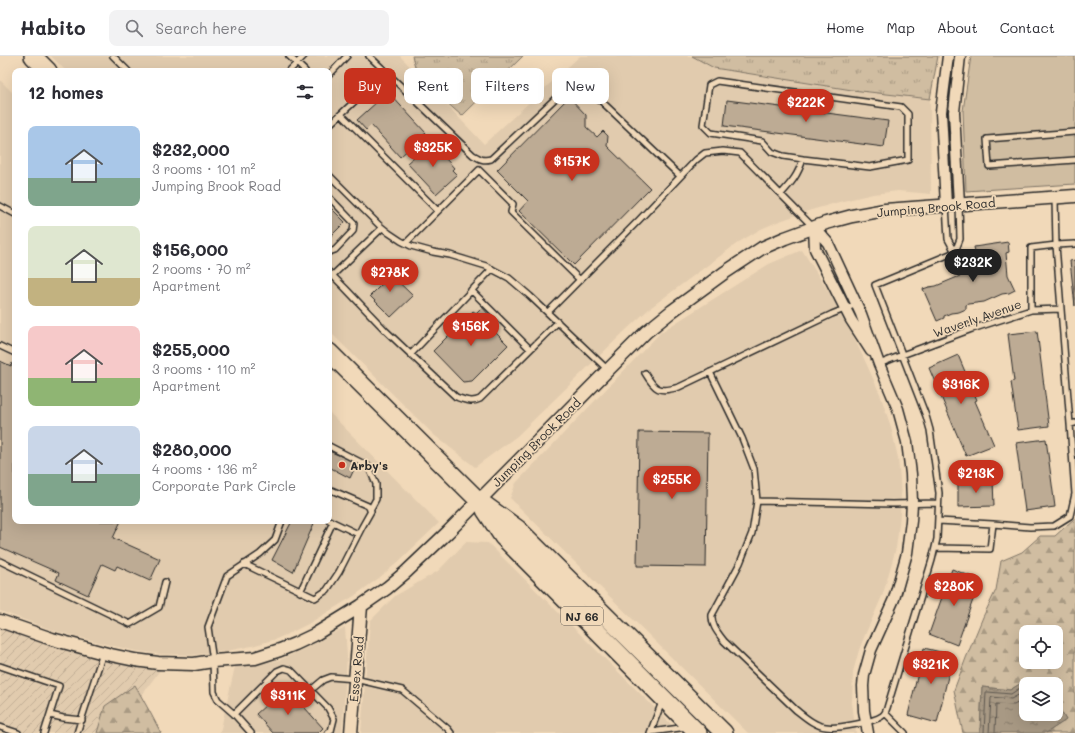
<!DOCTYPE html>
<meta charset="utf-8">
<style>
:root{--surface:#fff;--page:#f2f2f3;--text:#2b2b33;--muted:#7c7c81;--line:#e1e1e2;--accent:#c8321e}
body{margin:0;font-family:Mali,sans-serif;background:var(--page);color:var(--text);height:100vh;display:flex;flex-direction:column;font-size:15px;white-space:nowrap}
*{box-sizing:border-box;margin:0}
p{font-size:13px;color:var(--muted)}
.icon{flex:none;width:22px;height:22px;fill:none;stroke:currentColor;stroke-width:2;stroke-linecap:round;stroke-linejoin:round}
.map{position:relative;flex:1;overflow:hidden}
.side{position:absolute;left:12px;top:12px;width:320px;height:456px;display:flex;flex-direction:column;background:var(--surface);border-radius:8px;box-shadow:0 4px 16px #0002}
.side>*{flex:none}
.top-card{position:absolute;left:344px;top:12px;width:380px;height:36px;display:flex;gap:8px}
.buttons{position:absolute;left:1019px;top:569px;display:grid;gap:8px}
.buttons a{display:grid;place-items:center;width:44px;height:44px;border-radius:8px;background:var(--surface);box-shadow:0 4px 16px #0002;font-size:20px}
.price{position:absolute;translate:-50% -34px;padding:0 9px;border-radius:14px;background:var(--accent);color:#fff;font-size:13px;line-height:26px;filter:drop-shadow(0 1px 2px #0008)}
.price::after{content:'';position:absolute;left:50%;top:24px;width:12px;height:9px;margin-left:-6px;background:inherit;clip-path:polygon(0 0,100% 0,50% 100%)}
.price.current{background:#222;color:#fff}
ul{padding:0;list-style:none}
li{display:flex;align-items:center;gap:12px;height:100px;padding:0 16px}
li span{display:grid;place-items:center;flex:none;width:112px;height:80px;border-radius:8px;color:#555}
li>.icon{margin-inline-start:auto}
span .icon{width:48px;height:48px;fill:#fffc;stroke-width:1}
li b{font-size:17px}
h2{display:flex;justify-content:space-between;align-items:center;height:48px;padding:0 16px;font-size:17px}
.chip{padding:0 14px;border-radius:8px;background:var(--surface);box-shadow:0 4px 16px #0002;font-size:14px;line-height:36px}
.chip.current{background:var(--accent);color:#fff}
header{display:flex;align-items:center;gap:24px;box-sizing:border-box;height:56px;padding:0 20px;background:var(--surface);border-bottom:1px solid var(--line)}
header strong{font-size:19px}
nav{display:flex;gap:22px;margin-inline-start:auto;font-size:14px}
.search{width:280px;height:36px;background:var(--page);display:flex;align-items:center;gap:10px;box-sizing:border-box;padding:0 14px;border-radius:8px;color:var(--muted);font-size:15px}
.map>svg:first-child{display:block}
.built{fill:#e1cbae}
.industrial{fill:url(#industrial-furrows)}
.grass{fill:url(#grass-tufts);stroke:#7e7466}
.forest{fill:url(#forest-firs);stroke:#7e7466;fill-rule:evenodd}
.green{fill:#d0bda1;stroke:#7e7466}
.water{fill:url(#water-ripples);stroke:#766d60}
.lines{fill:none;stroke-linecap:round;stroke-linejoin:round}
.shore{stroke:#5d574f;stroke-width:1}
.building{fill:#bdab94;stroke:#2b2b2b}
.service-casing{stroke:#2b2b2b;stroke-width:8}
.minor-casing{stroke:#2b2b2b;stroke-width:13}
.tertiary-casing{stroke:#2b2b2b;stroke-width:15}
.trunk-casing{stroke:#2b2b2b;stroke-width:20}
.service{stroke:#f1d9b9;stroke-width:5}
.minor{stroke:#f1d9b9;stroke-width:10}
.tertiary{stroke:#f1d9b9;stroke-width:12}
.trunk{stroke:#f1d9b9;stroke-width:17}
.poi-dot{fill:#c8321e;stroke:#f1d9b9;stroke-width:1.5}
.labels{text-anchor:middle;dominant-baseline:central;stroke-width:3.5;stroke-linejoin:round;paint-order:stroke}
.shield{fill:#f1d9b9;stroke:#665f56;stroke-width:1}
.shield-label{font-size:11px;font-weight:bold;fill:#2b2b2b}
.street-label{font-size:12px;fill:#2b2b2b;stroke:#f1d9b9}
.poi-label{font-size:12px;font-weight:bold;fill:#2b2b2b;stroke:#f1d9b9;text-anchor:start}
</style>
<header>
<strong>Habito</strong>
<div class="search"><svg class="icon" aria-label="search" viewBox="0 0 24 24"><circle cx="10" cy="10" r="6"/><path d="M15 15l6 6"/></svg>Search here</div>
<nav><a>Home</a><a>Map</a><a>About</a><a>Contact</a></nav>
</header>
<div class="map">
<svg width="1075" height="677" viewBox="0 0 1075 677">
<defs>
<pattern id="industrial-furrows" width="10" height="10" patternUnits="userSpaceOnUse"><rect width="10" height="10" fill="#e1cbae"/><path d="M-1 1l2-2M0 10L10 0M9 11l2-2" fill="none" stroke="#c1ae96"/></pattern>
<pattern id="grass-tufts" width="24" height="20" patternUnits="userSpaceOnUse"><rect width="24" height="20" fill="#d0bda1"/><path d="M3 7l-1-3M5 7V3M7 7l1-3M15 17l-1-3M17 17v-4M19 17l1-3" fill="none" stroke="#a99a83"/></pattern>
<pattern id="forest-firs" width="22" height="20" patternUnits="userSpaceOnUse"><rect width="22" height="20" fill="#d0bda1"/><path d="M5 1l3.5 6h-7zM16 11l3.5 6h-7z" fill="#a99a83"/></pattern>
<pattern id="water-ripples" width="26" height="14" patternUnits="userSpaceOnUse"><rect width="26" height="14" fill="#a89984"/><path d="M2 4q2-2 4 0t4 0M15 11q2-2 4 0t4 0" fill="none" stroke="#897d6c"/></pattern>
</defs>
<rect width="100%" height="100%" fill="#f1d9b9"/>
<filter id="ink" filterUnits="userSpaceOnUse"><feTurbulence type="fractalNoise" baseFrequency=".025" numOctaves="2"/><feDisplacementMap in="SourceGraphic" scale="8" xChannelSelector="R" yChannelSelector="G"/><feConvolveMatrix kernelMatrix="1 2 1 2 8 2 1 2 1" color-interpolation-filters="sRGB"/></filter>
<g filter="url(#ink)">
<path class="built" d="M51 0H400L484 88 580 0H692L714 12 852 34 930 43 931 138 898 135 873 138 839 146 808 155 777 166 761 173 739 186 650 252 626 274 517 380 475 411 434 379 329 275V15H66Z
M0 24 15 39V465H329V356L439 467 398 506 379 522 354 540 308 568 290 577 276 583 252 590 227 595 193 599 159 598 136 595 113 590 55 575 0 555Z
M802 194 841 255 866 307 880 338 891 371 898 402 900 424 901 447 899 469 896 492 883 538 865 579 859 594 853 616 852 647 856 677H748L510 442 516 427 661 276 769 208Z
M466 486 488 487 680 677H361L370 565 395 540 438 515Z
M345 571 347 600 342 677H220L236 606 253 609 280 604 308 591Z"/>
<path class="industrial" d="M0 570 78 597 161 613 113 677H0Z"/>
<path class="grass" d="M412 0H523L462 60 418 21Z
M692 0H938L930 43 852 34 714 12Z"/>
<path class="forest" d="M1075 462V677H1046L1066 664 1056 647V628H1032L1023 626 1010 634 982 631 980 677H963L954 634 966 602 983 561 996 534 1001 505 1022 496 1040 480H1055ZM1026 576H1056V606H1026Z
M135 629 151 658 161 677H97L105 650Z"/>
<path class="green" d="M971 0H1075V128L966 135 963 55Z"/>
<path class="water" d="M1023 626 1032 628H1026V658H1056V647L1066 664 1046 677H980L982 631 1010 634Z"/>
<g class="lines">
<path class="shore" d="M984 677 986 636H988L1011 638 1023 630 1026 631
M989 677 991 642 992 641 1011 643 1024 636H1026
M995 677 996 648 1014 649 1026 642"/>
</g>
<path class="building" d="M388 36 426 77 400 101 371 69 366 74 357 64Z
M569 41 586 59V71L597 81 603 75 608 80 607 90 650 132 574 209 519 155 528 145 497 114Z
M727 44 888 65 884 91 724 70Z
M431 86 454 112 452 114 457 119 436 138 407 107Z
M329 150 345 166 329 182Z
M1008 186 1009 196 1006 197 1008 219 1015 234 1009 237 1002 238 984 246 968 248 966 249V253L959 256 951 257 944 260V262L937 265 923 233 929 231 936 230 979 212 974 191Z
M1075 204V250L1070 205Z
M381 209 413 240 391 261 370 240 383 227 373 217Z
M482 251 490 260 484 265 508 289 472 325 463 326 433 295 473 255 476 257Z
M1037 275 1049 370 1018 374 1011 326 1014 325 1008 278Z
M958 299 977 344 975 345 994 389 966 400 929 312Z
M0 305 11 310 12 307 15 308V465H121L113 482 160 503 150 525 117 510 115 514 102 508 88 539 56 524 59 517 0 491Z
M639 376 708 377 706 511 637 510Z
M1046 383 1055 451 1025 455 1016 387Z
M329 395 357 407 350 422 329 411Z
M993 424 994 450 958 451V425Z
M292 465H315L293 516 272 504Z
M952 513 980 524 957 589 929 578Z
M924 592 953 599 937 667 908 659Z
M286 631 323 672 318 677H273L256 658Z"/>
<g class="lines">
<defs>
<path id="service" d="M113 0 128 15
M289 0 305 15
M369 0 386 16 341 58 438 155
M289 15 304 0
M386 16 473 99C480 103 483 105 491 103L577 22 680 120
M329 19 347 0
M329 69 341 58
M1075 76 987 83 989 110 1075 104
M329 119 379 169 389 177 401 185 411 190 433 196 450 199 486 210 509 222 530 240 608 314
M781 138C792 126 798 119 803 103L870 111 908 104V58L901 51 717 25 709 29 703 69 711 77 762 85 772 96 783 100 803 103
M329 141 354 167 353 175 335 194 329 196
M946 149 948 183 955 196
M0 150 15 158
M406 187 479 114 513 148 511 156 580 224
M329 216 345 232 386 275 456 341C465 344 472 347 480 343L558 266
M333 219 382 172
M471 234 530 293
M1031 254V192L1056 189 1055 142
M548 256 639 164 696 104 705 97 723 95 740 97 813 171
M0 290 15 297
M411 298 492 213
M879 308 902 299 972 273 1031 254 1061 253
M710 316 742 382 754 413 757 445 752 477 740 507 712 559C711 569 718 577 724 585L796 654C805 661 815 670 826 671 836 673 874 666 882 660 885 658 886 655 887 652L932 504 937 483 939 437 930 374 926 360 875 229 955 196 960 183 959 148
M645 317C655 334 659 337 679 331L832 258 857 248
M1070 368 1056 189 1075 188
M329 390 368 410 376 428V443L370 454
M757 445 892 448 938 447
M938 465 993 468
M333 466 358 478
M935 492 990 493 993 468 1030 471 1054 470 1070 460 1075 438 1070 368 1075 367
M0 505 130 568 159 551 165 526
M244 508 315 542 327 534 339 516 362 471 371 455 368 450 329 433
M300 536 333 466 329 464
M0 610 59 630 44 677
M311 634 323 624 331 621 355 623 402 634 448 673 451 677
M885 657 905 677
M234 658 277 615 284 612 291 614 328 652 334 663 331 675 328 677
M50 659 63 662 82 664
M0 671 18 677
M651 676 687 671
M77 677 103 597
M251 677 234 658 218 644 214 636 213 605 208 571 227 520 260 498 275 484 282 465
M650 677 662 646"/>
<path id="minor" d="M959 148 954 56 960 0
M946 149 941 56 948 0
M814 171 828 187 861 258 879 308 898 353 907 386 911 418 912 447 911 465 907 497 894 543 871 594 864 619 863 630 864 655 868 677
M814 171 815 193 851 264 871 295"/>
<path id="tertiary" d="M0 565 52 583 111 599 135 604 158 607 194 608 213 605 255 602 280 594 295 588 314 579 361 550 387 532 406 516 448 476 608 314 646 276 672 255 724 217 762 192 785 182 826 167 852 160 885 154 1075 140
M351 677 361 550"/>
<path id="trunk" d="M33 0 48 15
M329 296 478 444 518 473 724 677
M485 454 503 481 698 677"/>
</defs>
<use href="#service" class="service-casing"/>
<use href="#minor" class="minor-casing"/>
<use href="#tertiary" class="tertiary-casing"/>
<use href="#trunk" class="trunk-casing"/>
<use href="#service" class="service"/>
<use href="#minor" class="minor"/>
<use href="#tertiary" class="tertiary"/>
<use href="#trunk" class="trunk"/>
</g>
</g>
<circle class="poi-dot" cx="342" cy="409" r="4"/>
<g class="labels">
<rect class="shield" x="561" y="551" width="42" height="18" rx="3"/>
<g class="shield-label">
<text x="582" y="560">NJ 66</text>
</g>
<g class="street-label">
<text transform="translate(936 151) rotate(-5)">Jumping Brook Road</text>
<text transform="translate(977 262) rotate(-19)">Waverly Avenue</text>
<text transform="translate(536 386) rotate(-45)">Jumping Brook Road</text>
<text transform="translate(356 613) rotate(-85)">Essex Road</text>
</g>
<g class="poi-label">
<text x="350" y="409">Arby's</text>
</g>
</g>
</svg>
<div class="buttons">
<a><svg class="icon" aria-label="locate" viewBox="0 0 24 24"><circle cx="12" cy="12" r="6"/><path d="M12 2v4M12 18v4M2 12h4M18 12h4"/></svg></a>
<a><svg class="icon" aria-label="layers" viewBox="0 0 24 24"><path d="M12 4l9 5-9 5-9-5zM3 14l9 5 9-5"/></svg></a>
</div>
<b class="price" style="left:806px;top:67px">$222K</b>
<b class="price" style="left:433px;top:112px">$325K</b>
<b class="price" style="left:572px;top:126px">$157K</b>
<b class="price current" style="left:973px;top:227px">$232K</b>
<b class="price" style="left:390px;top:237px">$278K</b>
<b class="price" style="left:471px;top:291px">$156K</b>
<b class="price" style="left:961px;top:349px">$316K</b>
<b class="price" style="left:976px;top:438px">$213K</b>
<b class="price" style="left:672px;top:444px">$255K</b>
<b class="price" style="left:954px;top:551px">$280K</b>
<b class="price" style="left:931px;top:629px">$321K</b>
<b class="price" style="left:288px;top:660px">$311K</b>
<div class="top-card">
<a class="chip current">Buy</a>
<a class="chip">Rent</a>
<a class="chip">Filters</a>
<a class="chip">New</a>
</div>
<section class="side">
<h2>12 homes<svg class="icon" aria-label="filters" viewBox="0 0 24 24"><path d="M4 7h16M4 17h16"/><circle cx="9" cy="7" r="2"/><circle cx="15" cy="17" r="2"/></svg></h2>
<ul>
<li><span style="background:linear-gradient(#a9c7e8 65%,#7fa58c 0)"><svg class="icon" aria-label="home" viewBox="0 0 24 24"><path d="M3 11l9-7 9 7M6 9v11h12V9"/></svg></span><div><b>$232,000</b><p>3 rooms · 101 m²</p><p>Jumping Brook Road</p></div></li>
<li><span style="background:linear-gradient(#dfe7d0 65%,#c2b280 0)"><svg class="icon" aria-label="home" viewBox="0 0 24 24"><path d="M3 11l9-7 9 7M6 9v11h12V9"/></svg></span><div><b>$156,000</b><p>2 rooms · 70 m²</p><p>Apartment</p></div></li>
<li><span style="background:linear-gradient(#f6c9c9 65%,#8fb573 0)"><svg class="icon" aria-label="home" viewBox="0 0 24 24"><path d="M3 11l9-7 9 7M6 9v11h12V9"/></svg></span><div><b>$255,000</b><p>3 rooms · 110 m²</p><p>Apartment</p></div></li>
<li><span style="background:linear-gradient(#c9d6e8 60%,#7fa58c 0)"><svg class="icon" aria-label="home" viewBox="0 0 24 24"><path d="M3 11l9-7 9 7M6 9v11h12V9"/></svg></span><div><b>$280,000</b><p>4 rooms · 136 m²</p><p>Corporate Park Circle</p></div></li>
</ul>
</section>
</div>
